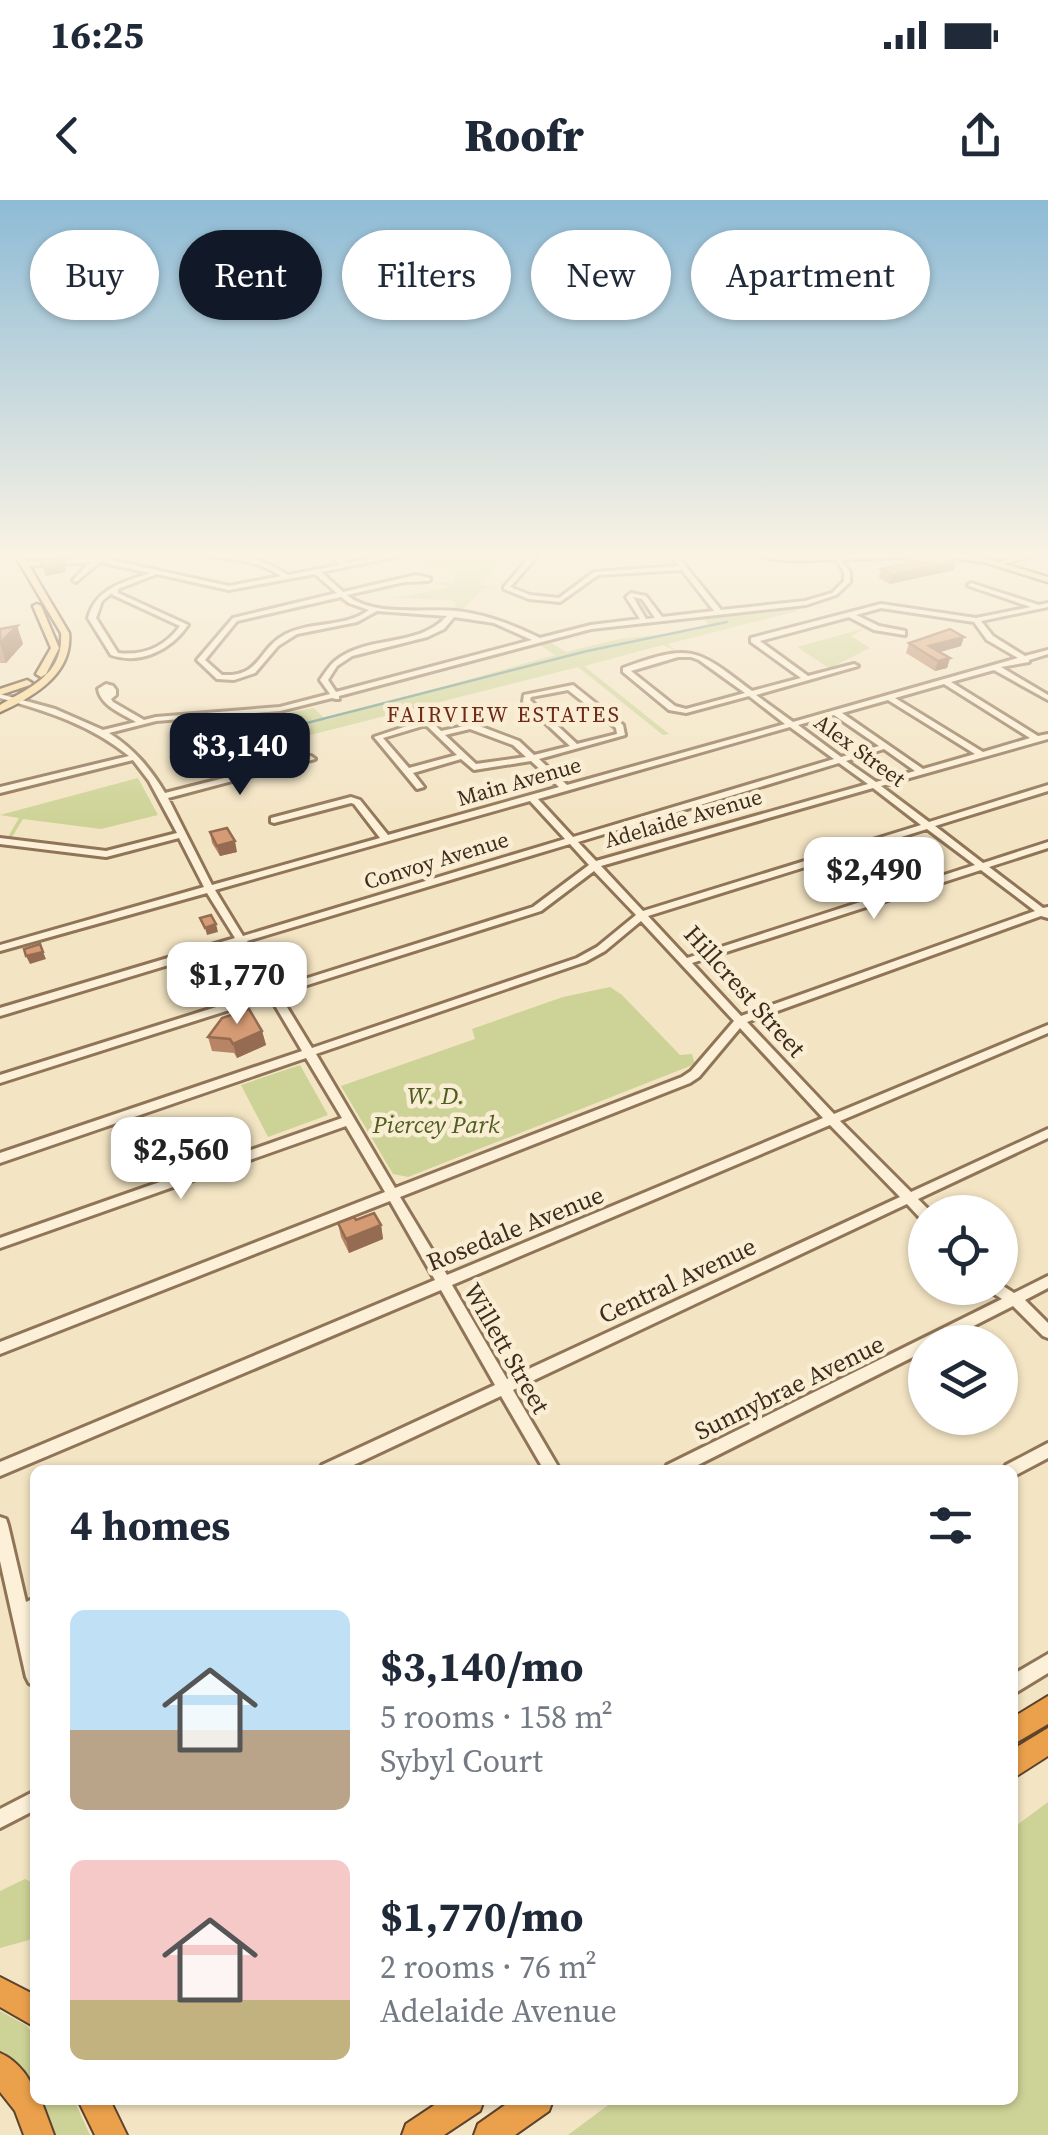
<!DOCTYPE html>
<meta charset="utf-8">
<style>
:root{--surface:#fff;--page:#f6f6f7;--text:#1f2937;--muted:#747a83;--accent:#111827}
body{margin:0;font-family:"Source Serif 4",serif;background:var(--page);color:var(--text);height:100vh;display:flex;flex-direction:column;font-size:38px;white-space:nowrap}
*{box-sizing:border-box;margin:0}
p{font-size:32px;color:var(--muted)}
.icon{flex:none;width:55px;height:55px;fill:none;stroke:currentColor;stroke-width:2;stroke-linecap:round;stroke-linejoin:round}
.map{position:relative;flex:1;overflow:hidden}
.drawer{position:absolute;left:30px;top:1265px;width:988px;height:640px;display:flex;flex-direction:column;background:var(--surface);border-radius:15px;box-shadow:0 2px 8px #0004}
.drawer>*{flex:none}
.hud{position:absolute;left:30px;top:30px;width:990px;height:90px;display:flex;gap:20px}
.fabs{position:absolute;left:908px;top:995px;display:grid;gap:20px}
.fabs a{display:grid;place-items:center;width:110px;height:110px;border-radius:50%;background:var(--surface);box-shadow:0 2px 8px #0004;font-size:50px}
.price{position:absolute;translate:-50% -85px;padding:0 22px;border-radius:20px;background:#fff;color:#222;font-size:32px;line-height:65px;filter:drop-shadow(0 2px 5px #0008)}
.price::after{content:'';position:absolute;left:50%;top:60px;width:30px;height:22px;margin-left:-15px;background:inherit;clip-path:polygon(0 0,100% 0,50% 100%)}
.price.current{background:var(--accent);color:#fff}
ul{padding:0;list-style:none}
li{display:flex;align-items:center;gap:30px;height:250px;padding:0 40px}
li span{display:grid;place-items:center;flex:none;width:280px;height:200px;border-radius:15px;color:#555}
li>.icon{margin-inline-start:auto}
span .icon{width:120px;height:120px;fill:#fffc;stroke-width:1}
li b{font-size:42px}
h2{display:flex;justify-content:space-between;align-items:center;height:120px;padding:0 40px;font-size:42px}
.tag{padding:0 35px;border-radius:45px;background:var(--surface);box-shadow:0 2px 8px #0004;font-size:35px;line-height:90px}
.tag.current{background:var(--accent);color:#fff}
.status{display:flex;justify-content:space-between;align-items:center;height:70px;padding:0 50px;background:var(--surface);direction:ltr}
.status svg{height:28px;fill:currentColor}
header{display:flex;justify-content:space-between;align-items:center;height:130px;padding:0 40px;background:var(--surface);font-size:45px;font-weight:800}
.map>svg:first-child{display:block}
.green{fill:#cdd396}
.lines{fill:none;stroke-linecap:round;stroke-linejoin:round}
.stream{stroke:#6b958a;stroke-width:2.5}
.minor-casing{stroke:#907457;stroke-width:6}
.major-casing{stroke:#5d422c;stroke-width:5}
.highway-casing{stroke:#5d422c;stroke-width:4}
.minor{fill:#fcf1d8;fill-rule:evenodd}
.major{fill:#fad998;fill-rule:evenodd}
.highway{fill:#eba14c;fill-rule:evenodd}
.wall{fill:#b78565}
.shaded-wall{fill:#956c52}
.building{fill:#d59b75;stroke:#956c52;stroke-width:2.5}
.labels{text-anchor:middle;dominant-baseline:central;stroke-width:9;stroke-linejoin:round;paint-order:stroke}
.far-neighbourhood-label{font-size:22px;letter-spacing:2.5px;fill:#702817;stroke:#f9eed4}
.far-street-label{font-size:22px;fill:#3e2d1d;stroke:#f9eed4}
.street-label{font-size:25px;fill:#3e2d1d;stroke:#f9eed4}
.park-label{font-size:25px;font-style:italic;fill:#4f5d21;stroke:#f9eed4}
</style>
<div class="status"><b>16:25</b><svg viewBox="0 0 49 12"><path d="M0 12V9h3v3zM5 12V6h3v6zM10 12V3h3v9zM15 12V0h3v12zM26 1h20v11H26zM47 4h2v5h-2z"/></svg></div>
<header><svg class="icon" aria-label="back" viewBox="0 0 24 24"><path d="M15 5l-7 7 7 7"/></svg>Roofr<svg class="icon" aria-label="share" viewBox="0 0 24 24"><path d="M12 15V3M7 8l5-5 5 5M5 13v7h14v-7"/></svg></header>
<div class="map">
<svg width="1048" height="1935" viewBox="0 0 1048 1935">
<rect width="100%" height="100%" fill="#f3e4c3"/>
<path class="green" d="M467 352H508L479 384 499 388 483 389 461 411H454L456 403 450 400 393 398 451 387 434 382 454 383 456 372 448 366 430 368 424 362Z
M794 409 798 411 667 444 678 452 663 445 584 466 669 534 663 535 578 467 306 536 276 515 314 508 326 520 555 455 540 445 550 442 566 452 619 439 693 431 709 426 704 418Z
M866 428 851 436 870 448 834 466 829 468 797 447Z
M138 578 158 615 101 629 23 619 12 637H8L19 618 0 615Z
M610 787 622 795 680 855 692 854 695 864 408 977 393 974 341 886 475 839 472 829 563 797Z
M300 865 328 915 268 937 241 885Z
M1048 1602V1935H568L615 1900H1012L1013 1628Z
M25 1679 35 1684V1735L29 1740 0 1748V1691Z
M0 1811 26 1825 35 1836V1896L30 1884 0 1855Z
M37 1900H74L90 1935H48Z"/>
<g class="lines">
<path class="stream" d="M286 518 303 524 587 451 727 422"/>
<defs>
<path id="minor" d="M111 352H119L106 359 229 386 281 376C249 355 223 361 190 352 225 352 258 355 288 375L340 365 326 352H333L347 363 406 352H420L321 372 343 392 416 375 430 378V380L428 381 404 382 347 395C372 417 426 408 456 411 485 414 514 425 540 438L591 425 640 419 626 397 631 393 646 396 662 417 714 411 682 370 598 375 560 402 529 399 504 389V387L534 352H541L510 387 530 395 559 398 594 372 679 366 668 352H674L721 410 805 401 832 393 844 381V372L836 359H840L850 372V382L836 395 806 405 591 429 339 496V499H336L332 498 280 511 156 521 109 533C134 549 150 568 165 593L311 556 315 559 168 598 212 685 380 638 354 604 351 603 274 623 271 622V618L351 597 360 600 388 635 559 587 531 561 474 570 461 559 413 573 424 587 417 589 374 537 422 521 413 513V509H419L441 531 474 524 519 541 534 555 570 546 523 502 524 495 573 485 623 525 625 535 539 559 567 585 785 524 749 496 686 513 669 510 623 472V468C691 443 696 448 752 491L801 478 751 442V438L881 404 976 418 1031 407 969 386 968 385 971 383 1039 405 1048 403V407L981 421 993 436 1025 456 1048 450V454L1029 460V462L1001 467 1048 495V500L994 470 951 482 1038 536 1048 534V539L881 586 929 622 1048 585V591L935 626 983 663 1048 642V648L989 667 1043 708 1048 707V718L1041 716 747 822 834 914 1048 825V833L840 921 911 992 1048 929V938L918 999 931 1012H925V1019L920 1018 907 1004 513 1190 560 1270H544L501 1196 343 1270H319L322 1265 495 1185 441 1090 0 1276V1262L435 1080 390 1001 0 1154V1142L385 992 346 926 0 1048V1038L342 918 306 858 0 963V953L302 851 270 797 0 883V875L267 791 238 744 0 816V808L235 738 207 693 0 751V745L204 687 179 638 106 657 0 644V638L106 651 177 633 149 581 133 560 0 593V587L129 556C91 525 47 511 0 498V494L55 509 103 530 136 522C121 513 101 506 98 489L106 484 113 486 116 490V495L111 499 113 502 144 520 156 517 280 507 330 494 320 480C325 473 329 466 335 461 368 434 417 449 447 416L377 411 357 422 297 434 278 446 255 473 234 480 217 479 197 460 233 418 337 393 315 374 229 390 157 374 118 389V393L188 425C171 450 140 465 111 455L88 418C96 388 124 382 150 373L100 362 76 382 73 380 74 379 90 362 25 366 22 364 25 362 98 358ZM112 393 113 395 180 426C165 447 143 456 118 453L96 418 102 401ZM341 397 349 403 369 410C345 428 312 421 286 434 257 449 262 477 222 475L205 460 237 421ZM633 397 642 399 655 418 646 419ZM881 408 974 422 987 440 1018 458 793 522 756 495 858 466 854 464 808 476 760 441 849 417 874 430 905 435V431L879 426 856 415ZM454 417 494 423 532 440 336 492 328 480 337 466 352 456 427 437 444 429ZM678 457H691L699 460 745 493 686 509 675 506 631 471ZM944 484 1030 538 983 552 895 498ZM568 490 616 528 617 534 577 544 530 500 531 497ZM888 500 975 554 923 569 842 513ZM834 515 879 546 841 557 798 525ZM426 525 457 555 409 568 383 538ZM790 527 834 559 573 637 538 599ZM470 529 513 545 526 557 476 564 445 535ZM884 549 915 571 876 582 846 561ZM839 563 868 584 596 661 578 642ZM873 588 921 625 643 711 601 666ZM530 601 565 639 243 736 215 690ZM927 629 975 665 687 758 648 716ZM570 644 589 665 533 707 276 788 247 741ZM981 670 1035 711 741 816 692 763ZM594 671 636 715 597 747 577 758 312 848 279 794 541 711ZM641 721 734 821 691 871 682 877 395 988 316 854 585 762 605 751ZM740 828 823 918 447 1075 400 997 690 883 699 877ZM830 925 900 997 507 1179 452 1085Z
M1032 352H1043L999 365 996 363Z
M1048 1076V1088L1025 1100 1048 1123V1138L1043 1136 1013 1106 942 1142H925V1151L688 1270H664L667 1265 1002 1099 991 1092 989 1088H1000V1084L1014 1093Z
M1048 1243V1258L1012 1277V1270H1003L1006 1265Z
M0 1317 6 1319 8 1325 26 1402 35 1398V1415L30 1418 35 1440V1486L29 1483 26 1477 0 1361Z
M1048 1454V1473L1012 1495V1475Z
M35 1591V1610L0 1628V1609Z"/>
<path id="major" d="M13 352H21L69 433C73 474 33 497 0 512V505C31 487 64 474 61 433Z
M747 352 817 357 886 352H952L991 360 1048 377V382L987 363 944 356 795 361 773 359Z
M37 404 41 406 59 448 46 474 41 477 36 474 51 448 33 406Z
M27 480 32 483 30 485 0 495V489Z"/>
<path id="highway" d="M1048 1496V1524L1012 1545V1518Z
M1048 1528V1556L1012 1579V1550Z
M0 1777 35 1795V1827L0 1807Z
M0 1853C17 1860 35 1881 35 1900H41L54 1935H24L15 1911 0 1892Z
M78 1900H110L127 1935H95Z
M442 1900H484L480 1911 444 1935H402L406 1924Z
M512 1900H553L549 1911 515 1935H474L478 1924Z"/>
</defs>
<use href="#minor" class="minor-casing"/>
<use href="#major" class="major-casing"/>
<use href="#highway" class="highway-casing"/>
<use href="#minor" class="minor"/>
<use href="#major" class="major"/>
<use href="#highway" class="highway"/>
</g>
<path class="wall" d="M905 355 954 370 890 384 879 378 881 369 903 364Z
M17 426 23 444 6 463H0V429Z
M909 443 961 446 940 452 950 458 947 468 935 471 906 453Z
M210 632 237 652 220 656 212 643Z
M262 831 266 845 237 858 234 853 212 851 208 837Z
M338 1023 381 1025 383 1039 349 1053 341 1037Z"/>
<path class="shaded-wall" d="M956 361 954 370 890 384 893 375Z
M64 363 66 372 46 376 43 367Z
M17 426 23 444 6 463 0 443Z
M964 437 961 446 926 456 929 446Z
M950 458 947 468 935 471 938 461Z
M235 641 237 652 220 656 217 646Z
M216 724 218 732 207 735 205 728Z
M43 752 46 759 30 764 26 756Z
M262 831 266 845 237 858 233 844Z
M381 1025 383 1039 349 1053 346 1039Z"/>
<path class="building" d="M918 352H938L956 361 893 375 881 369 917 361 905 355Z
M61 358 64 363 43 367 39 360Z
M17 426 0 443V429Z
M950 429 964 437 929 446 950 458 938 461 909 443Z
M227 628 235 641 217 646 210 632Z
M211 715 216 724 205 728 200 718Z
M40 744 43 752 26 756 24 749Z
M249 809 262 831 233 844 230 839 208 837 222 818Z
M374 1013 381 1025 346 1039 338 1023 354 1017 356 1020Z"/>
<linearGradient id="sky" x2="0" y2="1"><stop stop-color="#8dbbd6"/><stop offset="0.57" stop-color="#faf3e4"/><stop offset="1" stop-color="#faf3e4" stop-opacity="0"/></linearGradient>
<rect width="1048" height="623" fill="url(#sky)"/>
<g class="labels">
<g class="far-neighbourhood-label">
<text x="504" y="514">FAIRVIEW ESTATES</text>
</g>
<g class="far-street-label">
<text transform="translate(860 550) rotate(36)">Alex Street</text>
<text transform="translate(519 581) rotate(-16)">Main Avenue</text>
<text transform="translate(683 618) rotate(-16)">Adelaide Avenue</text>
<text transform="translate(436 660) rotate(-17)">Convoy Avenue</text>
</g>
<g class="street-label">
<text transform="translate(745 791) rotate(48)">Hillcrest Street</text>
<text transform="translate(515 1028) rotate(-22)">Rosedale Avenue</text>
<text transform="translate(677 1080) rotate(-25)">Central Avenue</text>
<text transform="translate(507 1148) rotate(60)">Willett Street</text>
<text transform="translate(789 1187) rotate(-26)">Sunnybrae Avenue</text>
</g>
<g class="park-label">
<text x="436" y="895">W. D.<tspan x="436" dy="29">Piercey Park</tspan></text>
</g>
</g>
</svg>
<div class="fabs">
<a><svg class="icon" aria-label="locate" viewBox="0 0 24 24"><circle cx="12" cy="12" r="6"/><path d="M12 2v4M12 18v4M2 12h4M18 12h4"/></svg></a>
<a><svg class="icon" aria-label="layers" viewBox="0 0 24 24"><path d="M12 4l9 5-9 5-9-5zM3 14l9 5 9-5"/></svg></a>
</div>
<b class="price current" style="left:240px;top:598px">$3,140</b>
<b class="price" style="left:874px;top:722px">$2,490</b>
<b class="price" style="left:237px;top:827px">$1,770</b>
<b class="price" style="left:181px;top:1002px">$2,560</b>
<div class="hud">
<a class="tag">Buy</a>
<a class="tag current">Rent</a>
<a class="tag">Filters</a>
<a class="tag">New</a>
<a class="tag">Apartment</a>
</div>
<section class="drawer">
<h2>4 homes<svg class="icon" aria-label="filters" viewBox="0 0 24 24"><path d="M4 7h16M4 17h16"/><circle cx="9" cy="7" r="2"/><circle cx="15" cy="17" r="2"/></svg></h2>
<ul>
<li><span style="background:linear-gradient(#bfe0f5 60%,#b9a48a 0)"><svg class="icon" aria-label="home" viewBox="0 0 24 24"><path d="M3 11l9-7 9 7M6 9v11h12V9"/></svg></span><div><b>$3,140/mo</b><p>5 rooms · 158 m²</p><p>Sybyl Court</p></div></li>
<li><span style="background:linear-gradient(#f6c9c9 70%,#c2b280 0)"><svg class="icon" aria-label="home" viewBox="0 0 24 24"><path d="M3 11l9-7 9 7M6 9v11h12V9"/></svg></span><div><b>$1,770/mo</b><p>2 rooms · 76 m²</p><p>Adelaide Avenue</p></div></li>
</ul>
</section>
</div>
